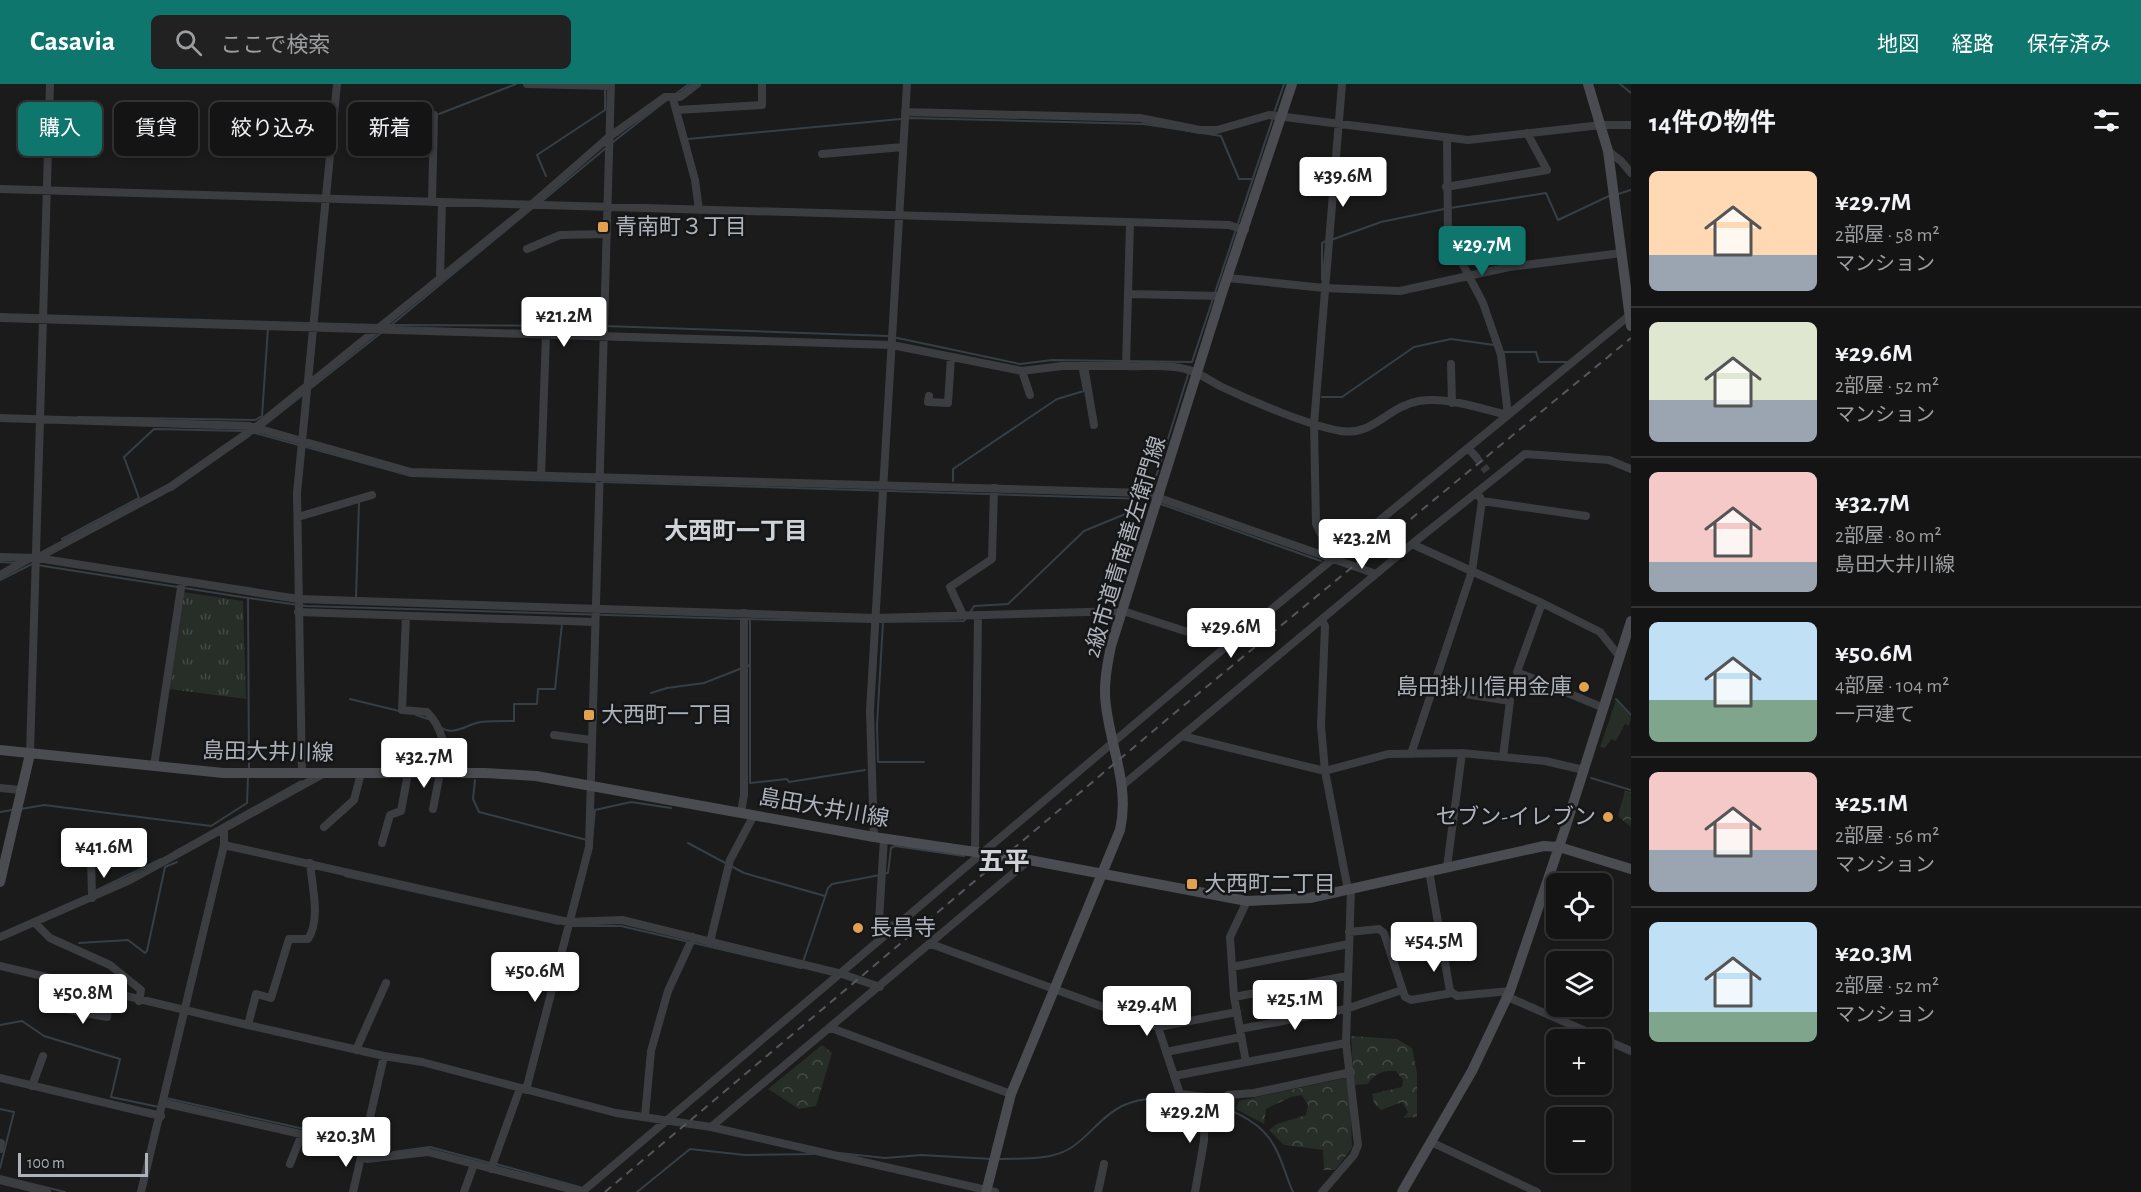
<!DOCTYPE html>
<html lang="ja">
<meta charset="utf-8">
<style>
:root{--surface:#141415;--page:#212122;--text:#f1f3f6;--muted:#9d9ea0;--line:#333334;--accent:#0f766e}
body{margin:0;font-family:"Alegreya Sans","Noto Sans JP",sans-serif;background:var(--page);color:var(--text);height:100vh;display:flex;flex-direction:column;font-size:22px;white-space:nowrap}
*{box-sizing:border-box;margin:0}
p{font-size:20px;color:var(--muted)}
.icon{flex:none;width:33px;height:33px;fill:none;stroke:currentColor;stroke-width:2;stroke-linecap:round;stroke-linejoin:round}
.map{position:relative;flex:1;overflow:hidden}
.side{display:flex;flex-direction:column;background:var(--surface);width:510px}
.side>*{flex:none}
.top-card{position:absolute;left:18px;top:18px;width:570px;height:54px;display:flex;gap:12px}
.tools{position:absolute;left:1546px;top:789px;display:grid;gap:12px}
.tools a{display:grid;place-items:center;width:66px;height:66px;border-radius:9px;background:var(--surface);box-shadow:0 3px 9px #0003,0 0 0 2px var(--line);font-size:30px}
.scale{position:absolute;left:18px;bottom:15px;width:130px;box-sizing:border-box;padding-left:6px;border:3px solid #aeb3bb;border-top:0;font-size:16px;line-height:21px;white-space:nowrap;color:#aeb3bb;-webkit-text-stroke:4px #151618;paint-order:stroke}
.price{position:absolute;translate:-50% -51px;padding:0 14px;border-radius:6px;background:#fff;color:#222;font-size:20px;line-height:39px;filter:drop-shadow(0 2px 3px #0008)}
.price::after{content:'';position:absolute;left:50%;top:36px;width:18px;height:14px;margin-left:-9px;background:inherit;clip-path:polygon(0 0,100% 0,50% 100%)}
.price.active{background:var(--accent);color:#fff}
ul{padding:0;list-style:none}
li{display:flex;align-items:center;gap:18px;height:150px;padding:0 18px}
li+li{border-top:2px solid var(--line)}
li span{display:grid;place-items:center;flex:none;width:168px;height:120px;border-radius:9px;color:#555}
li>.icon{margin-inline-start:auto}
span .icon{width:72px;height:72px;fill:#fffc;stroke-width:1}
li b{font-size:26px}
h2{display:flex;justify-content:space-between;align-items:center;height:72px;padding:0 18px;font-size:26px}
.tag{padding:0 21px;border-radius:9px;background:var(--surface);box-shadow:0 3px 9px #0003,0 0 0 2px var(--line);font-size:21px;line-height:54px}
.tag.active{background:var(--accent);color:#fff}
header{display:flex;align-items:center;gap:36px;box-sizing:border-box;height:84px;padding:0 30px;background:var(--accent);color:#fff}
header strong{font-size:28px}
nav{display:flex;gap:33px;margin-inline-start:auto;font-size:21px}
.search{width:420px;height:54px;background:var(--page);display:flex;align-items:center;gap:15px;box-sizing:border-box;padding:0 21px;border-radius:9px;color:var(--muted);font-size:22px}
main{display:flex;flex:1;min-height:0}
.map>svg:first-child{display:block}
.green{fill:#272e27}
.forest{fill:url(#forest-crowns)}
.park{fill:url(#park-tufts)}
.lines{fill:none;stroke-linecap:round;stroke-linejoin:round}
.stream{stroke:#353f45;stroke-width:2}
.street-tunnel{stroke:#38393c;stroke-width:8;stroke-dasharray:8 4;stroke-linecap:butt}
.street{stroke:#3c3d41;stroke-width:8}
.secondary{stroke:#4a4c51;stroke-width:10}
.rail{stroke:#55575c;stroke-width:2;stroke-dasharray:8 6;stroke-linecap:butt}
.poi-dot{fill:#e1a14e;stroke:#151618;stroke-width:2}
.labels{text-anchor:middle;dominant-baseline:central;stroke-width:5;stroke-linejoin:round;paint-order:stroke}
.poi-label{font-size:22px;fill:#aeb3bb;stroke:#151618;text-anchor:start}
.street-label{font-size:22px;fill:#aeb3bb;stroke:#151618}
.neighbourhood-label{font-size:24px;font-weight:bold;fill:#cfd2d7;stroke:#151618}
.quarter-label{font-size:26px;font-weight:bold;fill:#cfd2d7;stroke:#151618}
</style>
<header>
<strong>Casavia</strong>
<div class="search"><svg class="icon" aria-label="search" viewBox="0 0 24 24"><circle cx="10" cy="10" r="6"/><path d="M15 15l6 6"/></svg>ここで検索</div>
<nav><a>地図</a><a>経路</a><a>保存済み</a></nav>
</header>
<main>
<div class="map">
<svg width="1631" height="1108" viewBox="0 0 1631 1108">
<defs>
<pattern id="forest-crowns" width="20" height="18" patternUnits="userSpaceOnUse" patternTransform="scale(1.5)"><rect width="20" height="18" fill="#272e27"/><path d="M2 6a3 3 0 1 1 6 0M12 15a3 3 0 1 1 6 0" fill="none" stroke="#444a44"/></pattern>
<pattern id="park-tufts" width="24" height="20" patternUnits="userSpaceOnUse" patternTransform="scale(1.5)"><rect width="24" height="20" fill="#272e27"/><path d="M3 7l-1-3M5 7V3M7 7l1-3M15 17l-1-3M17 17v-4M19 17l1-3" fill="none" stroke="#444a44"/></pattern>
</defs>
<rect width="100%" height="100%" fill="#1b1b1c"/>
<path class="green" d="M1616 616 1631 633 1629 642 1625 640 1616 657 1611 655 1605 664 1600 663Z"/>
<path class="forest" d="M1625 707 1631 708V743L1618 732Z
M1351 952 1397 955 1412 964 1417 989V1033L1403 1034 1408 1028 1402 1018 1381 1026 1374 1019 1372 1010 1402 1003 1403 996 1396 987C1385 986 1374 989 1368 1000L1354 1001Z
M822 961 832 969 816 1022 799 1025 768 1005Z
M1345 994 1350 1008 1352 1064 1335 1086H1324L1323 1066 1284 1061 1269 1046 1277 1040 1306 1031 1308 1021 1302 1011 1291 1013 1266 1025 1264 1040 1236 1025 1239 1017Z"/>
<path class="park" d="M183 508 243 517 246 615 169 605Z"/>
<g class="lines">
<path class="stream" d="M1620 0 1631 9
M674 11 689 0
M1274 29 1284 0
M439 30 516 0
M688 55 911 34 1144 40 1221 52 1239 95H1251
M613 58 667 16
M546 92 537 71 605 26V4
M1618 110 1631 106
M541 118 606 64
M1450 124 1546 109 1558 136 1609 112
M1331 156 1381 138 1444 125
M1322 196V159L1326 157
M0 230 378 241
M387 241 605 242 888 252 1020 280 1052 276 1192 278 1273 34
M390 242 534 123
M1503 268H1536L1539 278H1567
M310 305 381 249
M1322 313H1342L1414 263 1451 255 1494 261
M78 333 255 336 262 332 268 244
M261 344 304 310
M251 348 411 392 596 398
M953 397V385L1057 315 1084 307 1080 286
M602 398 1148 415
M172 406 249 352
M1158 419 1321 477
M62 455 139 414 124 373 154 345 245 347
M0 478 17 479
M37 481 248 514
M0 496 32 480
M356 513 359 419
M970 529 974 522 1008 520 1084 447 1147 421 1189 288
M746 535 873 538
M878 538 964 537 967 533
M883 538 877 641 878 678H924
M750 581V699L787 695 789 698 865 686
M651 609 667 604 704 599 750 581V536
M350 615 399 627
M1616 615 1631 631
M416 631 428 635
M440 643C455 653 466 640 481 638 492 637 503 637 514 637V620H537L538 605H555L562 540
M249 684 248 514 306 522 741 535
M1591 694 1631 706
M475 696 473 715 479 728 587 756
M21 725 44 721 211 742 247 719 248 693
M0 728 12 726
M592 757 595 726 631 718 671 724
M688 759 744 789 825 812
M174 768 301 697
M885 789H888L891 764 895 762 964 772
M345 792 559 840
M93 808 161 775
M571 842H621L801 884
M79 859 128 856 145 869 147 867 165 783 177 778
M803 878 828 804 832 800 880 791
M0 941 22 937 44 952 120 975 111 1013 159 1023
M166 1014 358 1057 360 1061
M0 1025 14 1028 0 1084
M393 1068 430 1063 490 1079
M839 1069 885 1074 921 1071 992 1075
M997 1075C1021 1074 1048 1077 1069 1065 1088 1054 1101 1032 1122 1022 1161 1003 1243 1018 1269 1054 1281 1069 1285 1091 1293 1108
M496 1080 583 1104
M0 1092 65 1108
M637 1108 690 1065 745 1071 813 1070"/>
<path class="street-tunnel" d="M1476 373 1487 387"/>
<path class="street" d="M527 0 611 2
M673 15 695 96 699 126
M677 26 762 21V0
M905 28 1140 34 1200 46H1217L1269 31 1468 56 1601 41H1631
M1447 54 1448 152 1483 219 1501 271 1508 331
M1608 67 1621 77 1631 89
M822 70 903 63
M1446 103 1547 86 1527 49
M0 105 1229 141 1245 146
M432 118 434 31
M1130 139 1126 282C1145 283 1167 280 1185 285 1199 288 1210 297 1222 303 1251 317 1310 342 1341 347 1374 352 1388 322 1419 317 1447 312 1481 325 1508 331
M527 165 560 151 607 150
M440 194 442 118
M1228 194 1324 204 1400 207 1509 183 1622 169
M1129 210 1221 212
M0 234 892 261 1022 287 1062 282H1126
M1451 280 1452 319
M1084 282 1094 341
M1022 287 1030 311
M929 312 928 318 948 319 951 273
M0 334 249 342 411 388 1145 409 1376 490
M1468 364 1476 373
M541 392 546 251
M1482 417 1586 432
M298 433 372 411
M1412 460 1542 519 1600 548 1620 573
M0 473 37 474 298 515 875 534 1123 527 1228 561
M37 474 170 403 256 343 531 121 609 53 665 13H680L697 0
M1333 474 1316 440 1314 340 1342 0
M0 491 30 474
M1542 519 1517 588 1604 624
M298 528 595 538
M963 531 950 503 992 475 994 404
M406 532 402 626 427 628C444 645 445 666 447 689
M1322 536 1325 542 1321 642 1325 687 1348 806
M1433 605 1510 617 1503 673
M554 651 591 656
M1182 652 1325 687 1388 670 1462 669 1545 677 1584 686
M30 670 50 0
M1411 670 1472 487 1482 417 1477 408
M154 682 182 497
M302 689 297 409 337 0
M1123 701 1412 460 1525 370 1609 376 1631 385
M0 704 21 706
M433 725 440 689
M741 729 744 711V529
M324 743 354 716 361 689
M874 753 870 627 907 0
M884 754 879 837 884 841 897 842
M382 759 390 731 401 727 408 689
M224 761 568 838 622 836 842 890 880 903
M975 767 978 531
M1447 783 1462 669
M1429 787 1450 907 1457 912 1510 907
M92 814 91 772 108 769
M35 839 50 854 110 881 141 906 139 917
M1349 848 1379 845 1384 849 1405 913 1411 916 1452 909
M0 853 130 796 323 690
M710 858 730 776 754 731
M931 860 1158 943 1180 1010 1205 1013 1204 1057 1195 1108
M0 882 248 941 384 972 422 978 616 1029 711 1043 995 1108
M1232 883 1349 860
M70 901 65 925 107 933 111 910
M1234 913 1347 892
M1508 913 1631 967
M248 941 256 910 271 914 289 855H308C321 836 312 802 310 779
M1158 943 1237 928
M831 944 1011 1010
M1240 945 1346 925 1402 906
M356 966 386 899
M1166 968 1241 953
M1246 978 1234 913 1230 853 1247 817
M1174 992 1346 959
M0 994 161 1032
M32 1002 43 972
M526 1006 589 763 611 0
M1228 1011 1254 1009 1351 988
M164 1019 362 1064
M645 1032 651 967 668 907 693 853
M711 1043 1029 776
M1431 1058 1537 1108
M0 1065 1 1059
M361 1072 367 1075 428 1068 582 1108
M290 1080 302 1050
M491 1085 520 1004
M0 1096 47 1108
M141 1108 224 761V745
M353 1108 384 972
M464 1108 474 1080
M582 1108 1228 561 1631 230
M1098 1108 1104 1080
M1322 1108 1354 1071 1358 1061 1346 959 1351 805"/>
<path class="secondary" d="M1588 0 1608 67 1631 242
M0 666 223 689H485L536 692 874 753 1029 776 1247 817 1310 814 1544 762 1559 763 1631 785
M0 798 30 670
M986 1108 1011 1010 1120 746C1130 703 1111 664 1106 622 1103 602 1107 582 1111 562L1221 212 1292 0
M1402 1108 1472 987 1510 907 1565 745 1631 537"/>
<path class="rail" d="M605 1108 1171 632 1631 254"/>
</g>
<g class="poi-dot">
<rect x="597" y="137" width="12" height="12" rx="3"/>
<circle cx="1584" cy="603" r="6"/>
<rect x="583" y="625" width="12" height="12" rx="3"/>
<circle cx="1608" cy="733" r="6"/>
<rect x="1186" y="794" width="12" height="12" rx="3"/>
<circle cx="858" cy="844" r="6"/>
</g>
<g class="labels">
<g class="poi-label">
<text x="615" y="143">青南町３丁目</text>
<text x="1572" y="603" text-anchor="end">島田掛川信用金庫</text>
<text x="601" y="631">大西町一丁目</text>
<text x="1596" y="733" text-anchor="end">セブン-イレブン</text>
<text x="1204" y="800">大西町二丁目</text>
<text x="870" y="844">長昌寺</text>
</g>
<g class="street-label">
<text transform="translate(1125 463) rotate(-73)">2級市道青南善左衛門線</text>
<text transform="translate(268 668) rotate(1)">島田大井川線</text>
<text transform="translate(824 724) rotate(10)">島田大井川線</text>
</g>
<g class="neighbourhood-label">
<text x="736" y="448">大西町一丁目</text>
</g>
<g class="quarter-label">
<text x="1004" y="778">五平</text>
</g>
</g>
</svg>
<div class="tools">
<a><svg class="icon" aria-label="locate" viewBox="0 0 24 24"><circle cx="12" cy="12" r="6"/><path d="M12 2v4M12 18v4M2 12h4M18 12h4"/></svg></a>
<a><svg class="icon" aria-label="layers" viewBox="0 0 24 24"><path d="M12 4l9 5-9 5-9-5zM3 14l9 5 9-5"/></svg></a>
<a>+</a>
<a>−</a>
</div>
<div class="scale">100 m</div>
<b class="price" style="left:1343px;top:124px">¥39.6M</b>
<b class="price active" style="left:1482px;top:193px">¥29.7M</b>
<b class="price" style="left:564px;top:264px">¥21.2M</b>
<b class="price" style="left:1362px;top:486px">¥23.2M</b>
<b class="price" style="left:1231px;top:575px">¥29.6M</b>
<b class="price" style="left:424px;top:705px">¥32.7M</b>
<b class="price" style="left:104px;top:795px">¥41.6M</b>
<b class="price" style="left:1434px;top:889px">¥54.5M</b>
<b class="price" style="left:535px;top:919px">¥50.6M</b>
<b class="price" style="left:83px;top:941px">¥50.8M</b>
<b class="price" style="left:1295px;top:947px">¥25.1M</b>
<b class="price" style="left:1147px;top:953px">¥29.4M</b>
<b class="price" style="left:1190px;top:1060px">¥29.2M</b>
<b class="price" style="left:346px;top:1084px">¥20.3M</b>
<div class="top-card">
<a class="tag active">購入</a>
<a class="tag">賃貸</a>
<a class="tag">絞り込み</a>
<a class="tag">新着</a>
</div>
</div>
<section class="side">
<h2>14件の物件<svg class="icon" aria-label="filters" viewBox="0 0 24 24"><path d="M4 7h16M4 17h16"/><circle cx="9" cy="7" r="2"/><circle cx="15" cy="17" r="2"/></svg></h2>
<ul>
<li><span style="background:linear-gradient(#ffd9b3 70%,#9aa5b1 0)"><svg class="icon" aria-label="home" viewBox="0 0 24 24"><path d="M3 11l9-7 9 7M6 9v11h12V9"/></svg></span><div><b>¥29.7M</b><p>2部屋 · 58 m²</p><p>マンション</p></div></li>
<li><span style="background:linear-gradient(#dfe7d0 65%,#9aa5b1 0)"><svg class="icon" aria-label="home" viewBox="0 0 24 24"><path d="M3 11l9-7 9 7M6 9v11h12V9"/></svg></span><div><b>¥29.6M</b><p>2部屋 · 52 m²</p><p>マンション</p></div></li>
<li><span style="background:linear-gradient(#f6c9c9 75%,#9aa5b1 0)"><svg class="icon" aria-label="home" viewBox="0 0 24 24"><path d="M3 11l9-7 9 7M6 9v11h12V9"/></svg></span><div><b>¥32.7M</b><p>2部屋 · 80 m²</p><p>島田大井川線</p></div></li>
<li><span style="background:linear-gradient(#bfe0f5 65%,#7fa58c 0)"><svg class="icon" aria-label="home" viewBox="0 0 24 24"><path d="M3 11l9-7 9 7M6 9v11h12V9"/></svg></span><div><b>¥50.6M</b><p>4部屋 · 104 m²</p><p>一戸建て</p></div></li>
<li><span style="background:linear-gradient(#f6c9c9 65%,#9aa5b1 0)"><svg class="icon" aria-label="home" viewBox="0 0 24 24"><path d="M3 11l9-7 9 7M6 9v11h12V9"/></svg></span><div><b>¥25.1M</b><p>2部屋 · 56 m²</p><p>マンション</p></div></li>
<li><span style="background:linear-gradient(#bfe0f5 75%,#7fa58c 0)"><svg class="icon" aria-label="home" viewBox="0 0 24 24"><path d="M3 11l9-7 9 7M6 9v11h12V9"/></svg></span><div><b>¥20.3M</b><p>2部屋 · 52 m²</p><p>マンション</p></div></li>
</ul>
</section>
</main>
